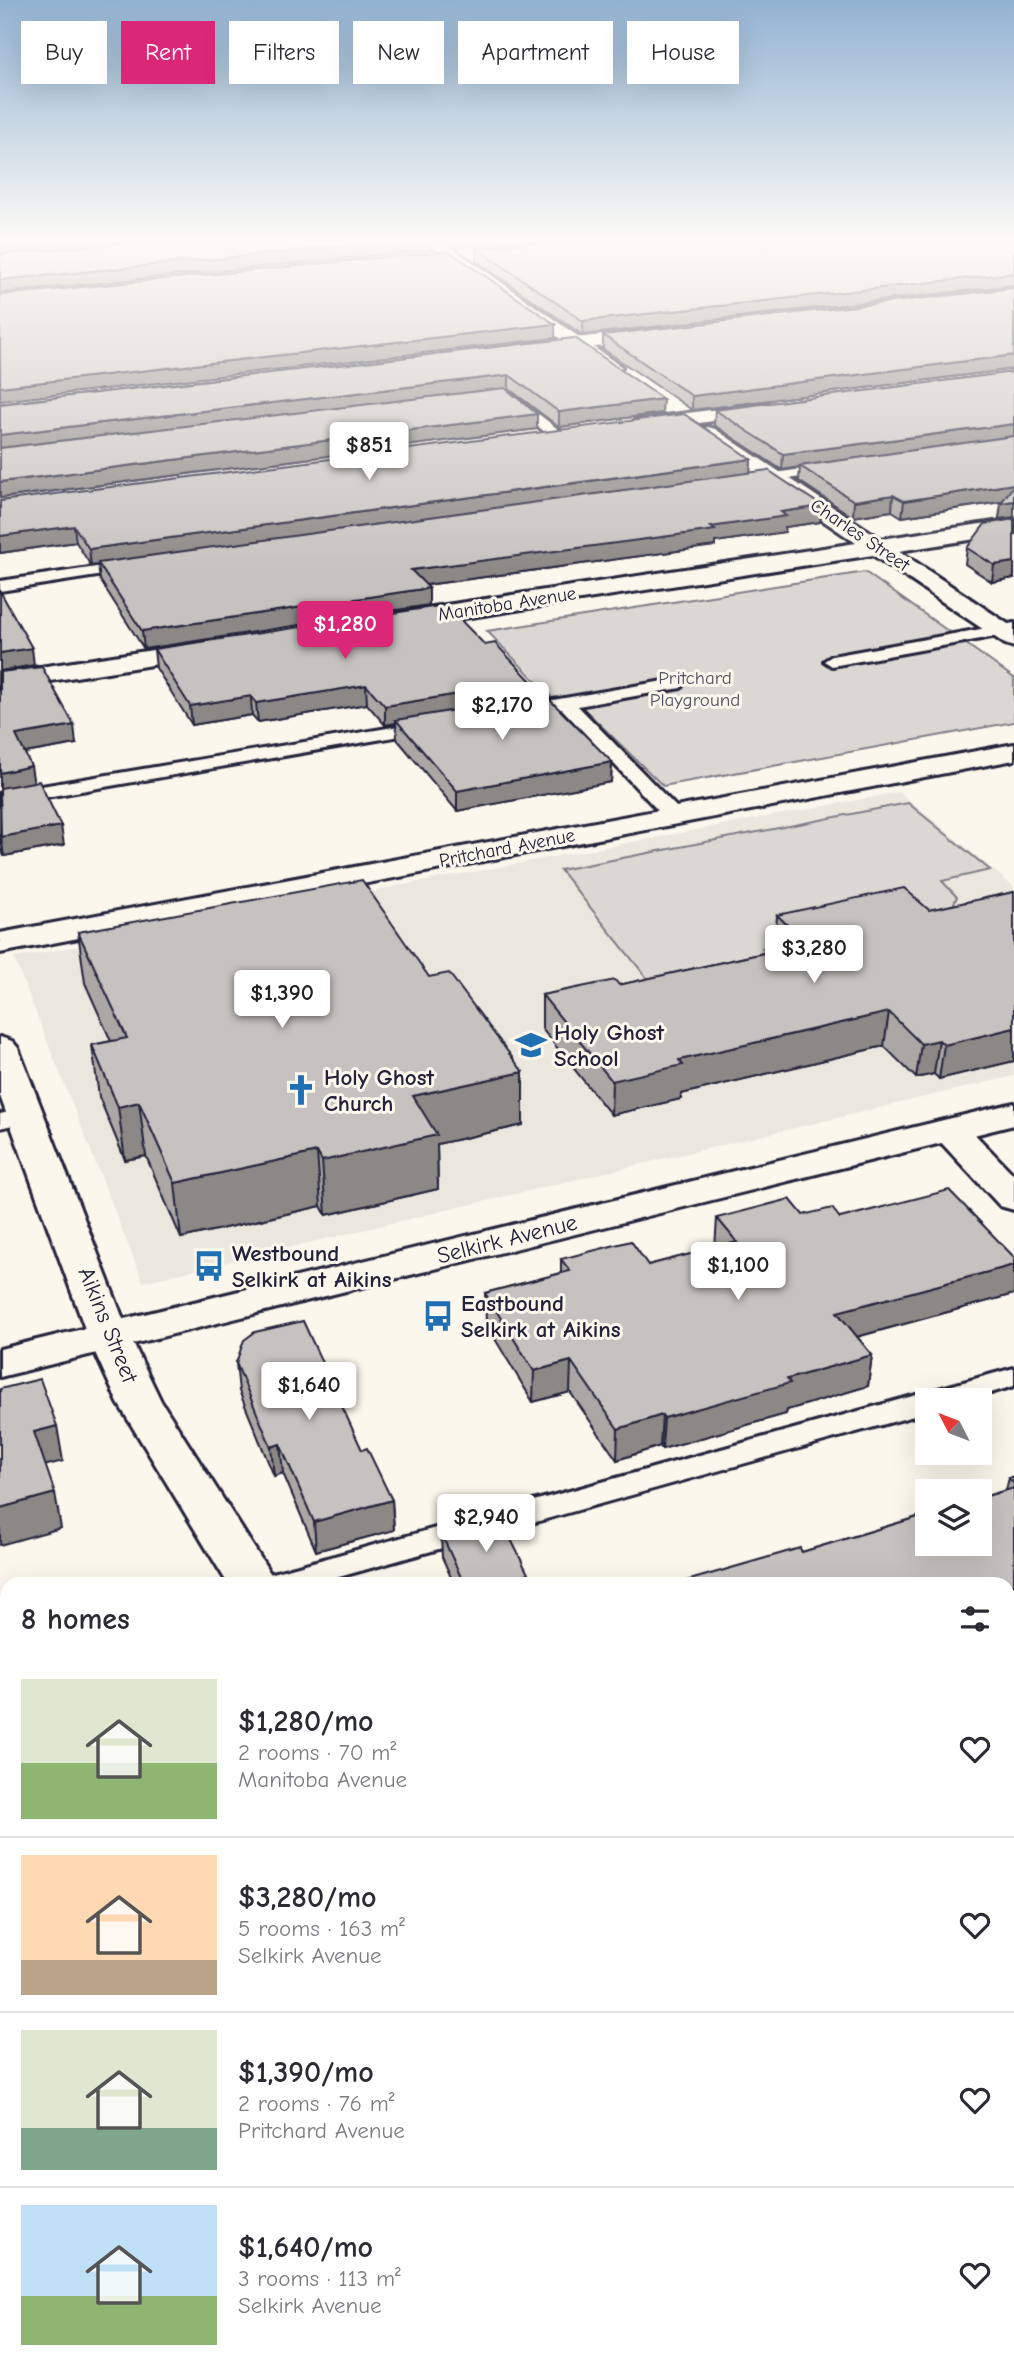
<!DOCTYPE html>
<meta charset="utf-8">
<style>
:root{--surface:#fff;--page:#f2f2f3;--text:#2b2b33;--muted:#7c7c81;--line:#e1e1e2;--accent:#db2777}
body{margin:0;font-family:"Comic Neue",sans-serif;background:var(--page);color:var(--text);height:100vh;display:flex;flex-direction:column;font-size:26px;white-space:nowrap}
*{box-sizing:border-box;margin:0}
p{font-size:23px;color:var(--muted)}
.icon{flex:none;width:38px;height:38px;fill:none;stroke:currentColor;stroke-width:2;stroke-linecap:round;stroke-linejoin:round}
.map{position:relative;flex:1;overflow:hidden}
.details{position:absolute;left:0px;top:1577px;width:1015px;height:800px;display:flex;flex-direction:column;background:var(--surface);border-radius:21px 21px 0 0;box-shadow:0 7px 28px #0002}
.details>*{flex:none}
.top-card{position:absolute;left:21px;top:21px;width:973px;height:63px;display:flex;gap:14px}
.needle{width:46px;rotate:312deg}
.tools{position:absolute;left:915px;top:1388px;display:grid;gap:14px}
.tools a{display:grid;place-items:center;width:77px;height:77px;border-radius:0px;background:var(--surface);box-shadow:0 7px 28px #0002;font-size:35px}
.price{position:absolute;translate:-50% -60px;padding:0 16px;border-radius:7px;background:#fff;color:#222;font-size:23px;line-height:46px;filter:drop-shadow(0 2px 4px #0008)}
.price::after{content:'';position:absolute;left:50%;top:42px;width:21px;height:16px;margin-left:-10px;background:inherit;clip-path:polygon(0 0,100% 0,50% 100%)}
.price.selected{background:var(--accent);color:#fff}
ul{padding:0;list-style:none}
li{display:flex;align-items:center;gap:21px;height:175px;padding:0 21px}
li+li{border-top:2px solid var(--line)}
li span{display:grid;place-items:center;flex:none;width:196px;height:140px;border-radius:0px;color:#555}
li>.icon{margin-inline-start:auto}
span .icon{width:84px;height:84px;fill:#fffc;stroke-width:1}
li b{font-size:30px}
h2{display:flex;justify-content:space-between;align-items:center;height:84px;padding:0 21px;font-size:30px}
.tag{padding:0 24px;border-radius:0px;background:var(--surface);box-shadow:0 7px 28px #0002;font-size:24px;line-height:63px}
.tag.selected{background:var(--accent);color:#fff}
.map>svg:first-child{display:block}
.built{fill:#ebe7df}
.green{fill:#dbd8d3;stroke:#7e7d87;stroke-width:2}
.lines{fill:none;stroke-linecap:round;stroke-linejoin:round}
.service-casing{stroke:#22223b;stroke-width:6}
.minor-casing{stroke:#22223b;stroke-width:6}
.tertiary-casing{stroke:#22223b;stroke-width:6}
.secondary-casing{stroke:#22223b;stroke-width:6}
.service{fill:#fbf7ec;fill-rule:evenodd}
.minor{fill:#fbf7ec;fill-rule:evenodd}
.tertiary{fill:#fbf7ec;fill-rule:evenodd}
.secondary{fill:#fbf7ec;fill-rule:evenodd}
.wall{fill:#aaa7a5;stroke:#22223b;stroke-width:2}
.shaded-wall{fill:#8b8886;stroke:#22223b;stroke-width:2}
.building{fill:#c6c2c0;stroke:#22223b;stroke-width:2}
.labels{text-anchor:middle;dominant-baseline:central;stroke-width:6;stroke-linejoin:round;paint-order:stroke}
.far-street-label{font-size:19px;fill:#22223b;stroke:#fbf7ec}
.far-park-label{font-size:19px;fill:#505061;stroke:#fbf7ec}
.poi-label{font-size:23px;font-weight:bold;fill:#22223b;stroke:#fbf7ec;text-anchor:start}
.street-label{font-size:23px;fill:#22223b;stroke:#fbf7ec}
</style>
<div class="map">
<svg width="1014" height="2375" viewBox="0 0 1014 2375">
<rect width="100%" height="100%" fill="#fbf7ec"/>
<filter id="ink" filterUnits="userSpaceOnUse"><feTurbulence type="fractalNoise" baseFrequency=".0143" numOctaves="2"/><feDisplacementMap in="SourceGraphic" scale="14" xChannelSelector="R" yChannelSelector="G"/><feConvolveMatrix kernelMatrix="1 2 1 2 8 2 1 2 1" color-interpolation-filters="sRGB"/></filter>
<g filter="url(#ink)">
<path class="built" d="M899 792 1014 887V1076L143 1282 14 958Z"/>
<path class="green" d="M1014 282V289L604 336 590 333Z
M550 335 561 339 0 404V397Z
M865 572 1014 678V722L663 786 574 699 556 702 487 631Z
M908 803 990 870 942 881 957 897 951 909 762 948 783 973 663 998 560 870Z"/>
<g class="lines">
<defs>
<path id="service" d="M511 393 563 433V439H553L507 400 505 397Z
M831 465 836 466V472L753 484 746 480 753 476Z
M131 562 139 567 136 570 0 591V581Z
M1014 623V633L832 666 824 661 832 656Z
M675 679 683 684 681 688 578 706 681 812 683 816 674 822 667 820 562 709 524 715 515 710 524 705Z
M429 721 438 726 435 730 0 805V793Z
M26 1108 34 1110 38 1115 34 1120 0 1128V1114Z
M1014 1368V1386L967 1400H928V1412L314 1584H258L262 1576 273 1573Z
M1008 1821 1014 1823V1858L1008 1856Z"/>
<path id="minor" d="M423 240H441L622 367 619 371H605Z
M765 403 772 405 775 409 772 413 641 431 634 429 631 425 634 421 641 419Z
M708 427 715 429 881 539 1014 519V533L899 551 1014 628V647L1005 644 873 555 400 628 391 625 387 620 391 615 400 612 856 543 701 437 698 433 701 429Z
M206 642 215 645 219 650 215 655 0 689V673Z
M1014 744V760L0 953V933Z
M0 1037 12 1041 18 1048 130 1337 161 1401 277 1584H228L118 1403 88 1337 0 1096Z
M950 1119 963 1122 1014 1175V1210L1000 1206 937 1138 931 1130 937 1122Z
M1014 1740V1782L1008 1784V1742Z
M7 2082V2138L0 2140V2084Z
M585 2370H651L653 2375H587Z"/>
<path id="tertiary" d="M655 329 661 331 664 335 661 339 531 355 522 349 531 343Z"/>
<path id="secondary" d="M1014 1103V1125L0 1377V1349Z"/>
</defs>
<use href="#service" class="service-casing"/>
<use href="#minor" class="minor-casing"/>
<use href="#tertiary" class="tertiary-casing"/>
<use href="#secondary" class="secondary-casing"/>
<use href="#service" class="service"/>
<use href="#minor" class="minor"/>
<use href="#tertiary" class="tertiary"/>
<use href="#secondary" class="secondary"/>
</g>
<path class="wall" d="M445 240H536L458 247Z
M1014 240V286L583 335 476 261V248Z
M1014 288V369L692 410 603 349V335Z
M575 338 662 413 559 427 509 389 507 390 537 429 0 498V404Z
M1014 372V517L999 519 1002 502 902 517 892 511 853 517 799 481 800 467 782 470 714 425 715 410Z
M751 459 750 473 822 506 820 522 785 527V532L715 542V546L425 585 429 588V605L144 649 100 580 98 565 91 566 76 542 0 553V501Z
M1014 519V578L992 582 965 564 967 548Z
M485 645 532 682V697L612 762 611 782 457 811 397 739 396 723 385 725 367 704 258 722 252 715 192 725 156 668 154 649Z
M0 672 76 744 25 753 34 782 64 845 4 856 0 848Z
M1014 892V1061L939 1079 934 1074 916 1078 884 1046 681 1094V1099L611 1115 542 1029V995L619 985 777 950 775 947 777 915 929 910Z
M78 932 429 977 523 1072V1125L437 1144 438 1189 326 1215 321 1206 181 1238 146 1156 125 1160 99 1097 92 1045 111 1041 85 983Z
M803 1215 840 1218 1014 1257V1294L857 1337 872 1355 868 1386 787 1410 786 1414 662 1449 660 1446 617 1460 570 1392 533 1402 486 1324 485 1293 561 1273V1259L648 1265 715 1248 717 1218Z
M236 1363 362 1450 392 1500 394 1530 316 1551 283 1473 274 1476 239 1391Z
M1014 1476V1606L1008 1608V1584L802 1552 1006 1490 1009 1478Z
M441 1533 533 1584H454L442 1557Z
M877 2370H1008L1014 2375H876Z"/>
<path class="shaded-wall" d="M32 240H169L0 255V243Z
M409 240H431V250L0 293V280Z
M458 240H536L458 247Z
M1014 273V285L583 335V321Z
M555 324V338L0 401V387Z
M1014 355V369L692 410V396Z
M509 375V389L0 450V435Z
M663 399 662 413 559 427V412Z
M537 414V429L0 498V482Z
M1014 424V438L800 466V467L782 470 783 454Z
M751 459 750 474 91 566 89 549Z
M1014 484 1013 500 902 517 904 501Z
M893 495 892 511 853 517 854 501Z
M1014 501V517L999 519 1001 503Z
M822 506 820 522 785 527V532L715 542V546L411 587V570L711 527 781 512Z
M74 526 76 542 0 553V536Z
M1014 562V578L992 582 994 565Z
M429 588V605L144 649 142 631Z
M32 648 34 665 0 671V653Z
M532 682V700L396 720V723L385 725V706Z
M366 685 367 704 258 722 256 703Z
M251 696 252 715 192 725 190 706Z
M74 725 76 744 19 754 16 735Z
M612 762 611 782 457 811V791Z
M31 766 34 785 0 792V773Z
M61 826 64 845 4 856 1 837Z
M889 1012 884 1046 681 1094V1099L611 1115 612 1081 679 1060Z
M1014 1028V1061L939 1079 944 1045Z
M939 1040 934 1074 916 1078 921 1044Z
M523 1072V1125L437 1144 438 1189 326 1215 322 1161 413 1096Z
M139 1102 146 1156 125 1160 118 1107Z
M317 1152 321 1206 181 1238 175 1183Z
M1014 1265V1294L834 1343 837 1312Z
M872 1355 868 1386 787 1410 786 1414 662 1449 664 1418 787 1379Z
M571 1361 570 1392 533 1402 534 1371Z
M662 1415 660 1446 617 1460 618 1429Z
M57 1426 63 1461 40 1467 34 1432Z
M280 1444 283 1473 274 1476 271 1447Z
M55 1493 61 1528 0 1545V1508Z
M392 1500 394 1530 316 1551 314 1522Z
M1014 1584V1606L1008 1608V1586Z
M1014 2053V2085L1008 2087V2055Z"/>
<path class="building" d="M0 240H32L0 243Z
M155 240H409L0 280V254Z
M564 240H1014V273L583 321 476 248Z
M449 251 555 324 0 387V295Z
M1014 288V355L692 396 603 335Z
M575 338 663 399 559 412 509 375 0 435V404Z
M1014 372V424L783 454 715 410Z
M505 388 537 414 0 482V448Z
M684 414 751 459 89 549 74 526 0 536V501Z
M1014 436V484L904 501 893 495 854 501 800 466Z
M768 470 822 506 781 512 786 516 711 527 715 530 411 570 429 588 142 631 98 563Z
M1014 485V501L1001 503Z
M1014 519V562L994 565 967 548 985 524Z
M0 591 32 648 0 653Z
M446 605 485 645 495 643 532 682 385 706 366 685 256 703 251 696 190 706 154 649Z
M42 667 74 725 16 735 31 766 0 773V672Z
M545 695 612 762 457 791 396 720Z
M39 781 61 826 1 837 0 788Z
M362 880 429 977 449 973 523 1072 413 1096 437 1135 322 1161 317 1152 175 1183 139 1102 118 1107 92 1045 127 1038 78 932Z
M904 888 929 910 1014 892V1028L944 1045 939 1040 921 1044 889 1012 679 1060 683 1065 612 1081 542 995 615 980 619 985 791 947 786 940 798 935 777 915Z
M949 1190 1014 1257V1265L837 1312 872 1355 787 1379 790 1383 664 1418 662 1415 618 1429 571 1361 534 1371 485 1293 570 1271 561 1259 631 1241 648 1265 737 1242 717 1218 790 1199 803 1215 832 1208 840 1218Z
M303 1321 362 1450 367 1448 392 1500 314 1522 280 1444 271 1447 236 1363 244 1340 255 1332Z
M40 1379 57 1426 34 1432 55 1493 0 1508V1389Z
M1014 1476V1484L1009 1478Z
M1014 1488V1584L1008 1586V1584H676L800 1548 802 1552 928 1514V1544H980V1498Z
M500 1517 533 1584H464L441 1533Z
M164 1581 166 1584H153Z
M1014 1889V2053L1008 2055V1891Z
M7 2188V2218L1 2190Z
M7 2271V2370H515L517 2375H0V2274Z
M1014 2286V2375H897L894 2370H1008V2289Z"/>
</g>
<linearGradient id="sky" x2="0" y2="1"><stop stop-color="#92b2d2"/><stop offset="0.42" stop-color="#fdfbf6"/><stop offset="1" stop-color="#fdfbf6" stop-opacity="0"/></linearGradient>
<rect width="1014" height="572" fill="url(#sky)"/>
<defs>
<symbol id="school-bare" viewBox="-9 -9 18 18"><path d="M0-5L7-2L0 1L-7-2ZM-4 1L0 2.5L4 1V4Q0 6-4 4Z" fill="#1f6fb2" stroke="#fbf7ec" stroke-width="2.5" paint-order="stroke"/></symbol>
<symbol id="church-bare" viewBox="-9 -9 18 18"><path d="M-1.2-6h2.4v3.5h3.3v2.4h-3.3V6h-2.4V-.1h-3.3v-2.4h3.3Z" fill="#1f6fb2" stroke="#fbf7ec" stroke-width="2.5" paint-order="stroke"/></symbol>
<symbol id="bus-bare" viewBox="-9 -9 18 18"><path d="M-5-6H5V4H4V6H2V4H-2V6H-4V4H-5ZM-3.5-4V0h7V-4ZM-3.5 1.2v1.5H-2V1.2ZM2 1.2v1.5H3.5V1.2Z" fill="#1f6fb2" stroke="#fbf7ec" stroke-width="2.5" paint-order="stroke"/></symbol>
</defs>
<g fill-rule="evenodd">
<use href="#school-bare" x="509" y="1023" width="44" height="44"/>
<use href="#church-bare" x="279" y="1068" width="44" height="44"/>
<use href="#bus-bare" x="187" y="1244" width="44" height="44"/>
<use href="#bus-bare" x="416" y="1294" width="44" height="44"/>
</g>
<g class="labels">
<g class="far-street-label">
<text transform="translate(860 535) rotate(34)">Charles Street</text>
<text transform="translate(507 604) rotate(-9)">Manitoba Avenue</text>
<text transform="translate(507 848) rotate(-11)">Pritchard Avenue</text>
</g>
<g class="far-park-label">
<text x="695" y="678">Pritchard<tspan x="695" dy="22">Playground</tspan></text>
</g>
<g class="poi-label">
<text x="554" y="1032">Holy Ghost<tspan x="554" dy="26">School</tspan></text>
<text x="324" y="1077">Holy Ghost<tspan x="324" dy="26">Church</tspan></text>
<text x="232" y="1253">Westbound<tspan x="232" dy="26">Selkirk at Aikins</tspan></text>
<text x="461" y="1303">Eastbound<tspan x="461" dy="26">Selkirk at Aikins</tspan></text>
</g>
<g class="street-label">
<text transform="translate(507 1239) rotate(-14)">Selkirk Avenue</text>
<text transform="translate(108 1325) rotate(68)">Aikins Street</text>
</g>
</g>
</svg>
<div class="tools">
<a><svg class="needle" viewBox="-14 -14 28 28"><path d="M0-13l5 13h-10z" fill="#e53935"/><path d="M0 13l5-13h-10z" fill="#7c7c81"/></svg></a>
<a><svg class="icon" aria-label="layers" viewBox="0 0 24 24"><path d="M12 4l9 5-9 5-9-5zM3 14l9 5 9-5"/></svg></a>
</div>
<b class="price" style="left:369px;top:482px">$851</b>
<b class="price selected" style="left:345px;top:661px">$1,280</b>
<b class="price" style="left:502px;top:742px">$2,170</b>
<b class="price" style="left:814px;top:985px">$3,280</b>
<b class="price" style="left:282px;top:1030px">$1,390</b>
<b class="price" style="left:738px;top:1302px">$1,100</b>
<b class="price" style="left:309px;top:1422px">$1,640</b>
<b class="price" style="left:486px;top:1554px">$2,940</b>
<div class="top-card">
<a class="tag">Buy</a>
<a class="tag selected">Rent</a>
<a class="tag">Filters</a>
<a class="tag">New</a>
<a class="tag">Apartment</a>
<a class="tag">House</a>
</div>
<section class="details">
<h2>8 homes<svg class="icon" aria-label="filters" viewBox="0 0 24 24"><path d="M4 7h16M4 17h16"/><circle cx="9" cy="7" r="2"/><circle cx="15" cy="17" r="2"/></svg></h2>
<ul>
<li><span style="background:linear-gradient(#dfe7d0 60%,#8fb573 0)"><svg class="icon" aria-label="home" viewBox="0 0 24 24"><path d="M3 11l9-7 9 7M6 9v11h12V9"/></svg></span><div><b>$1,280/mo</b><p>2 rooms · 70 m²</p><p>Manitoba Avenue</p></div><svg class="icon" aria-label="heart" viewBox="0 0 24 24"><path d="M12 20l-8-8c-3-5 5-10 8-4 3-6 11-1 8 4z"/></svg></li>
<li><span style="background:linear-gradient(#ffd9b3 75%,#b9a48a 0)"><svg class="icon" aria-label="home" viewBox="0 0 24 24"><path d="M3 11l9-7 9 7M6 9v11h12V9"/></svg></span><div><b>$3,280/mo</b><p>5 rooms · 163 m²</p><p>Selkirk Avenue</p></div><svg class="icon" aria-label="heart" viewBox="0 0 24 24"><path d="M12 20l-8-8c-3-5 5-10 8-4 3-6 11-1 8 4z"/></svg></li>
<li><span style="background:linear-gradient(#dfe7d0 70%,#7fa58c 0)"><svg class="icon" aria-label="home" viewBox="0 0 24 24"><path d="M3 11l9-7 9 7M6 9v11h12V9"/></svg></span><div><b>$1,390/mo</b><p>2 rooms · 76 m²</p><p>Pritchard Avenue</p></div><svg class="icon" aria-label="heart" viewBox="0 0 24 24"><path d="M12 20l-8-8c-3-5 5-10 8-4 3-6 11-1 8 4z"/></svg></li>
<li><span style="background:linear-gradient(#bfe0f5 65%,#8fb573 0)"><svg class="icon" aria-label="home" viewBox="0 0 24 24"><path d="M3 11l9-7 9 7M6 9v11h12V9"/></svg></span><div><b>$1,640/mo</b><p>3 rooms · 113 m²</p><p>Selkirk Avenue</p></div><svg class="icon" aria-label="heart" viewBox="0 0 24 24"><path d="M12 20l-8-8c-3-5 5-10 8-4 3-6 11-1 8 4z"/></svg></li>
</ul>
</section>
</div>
